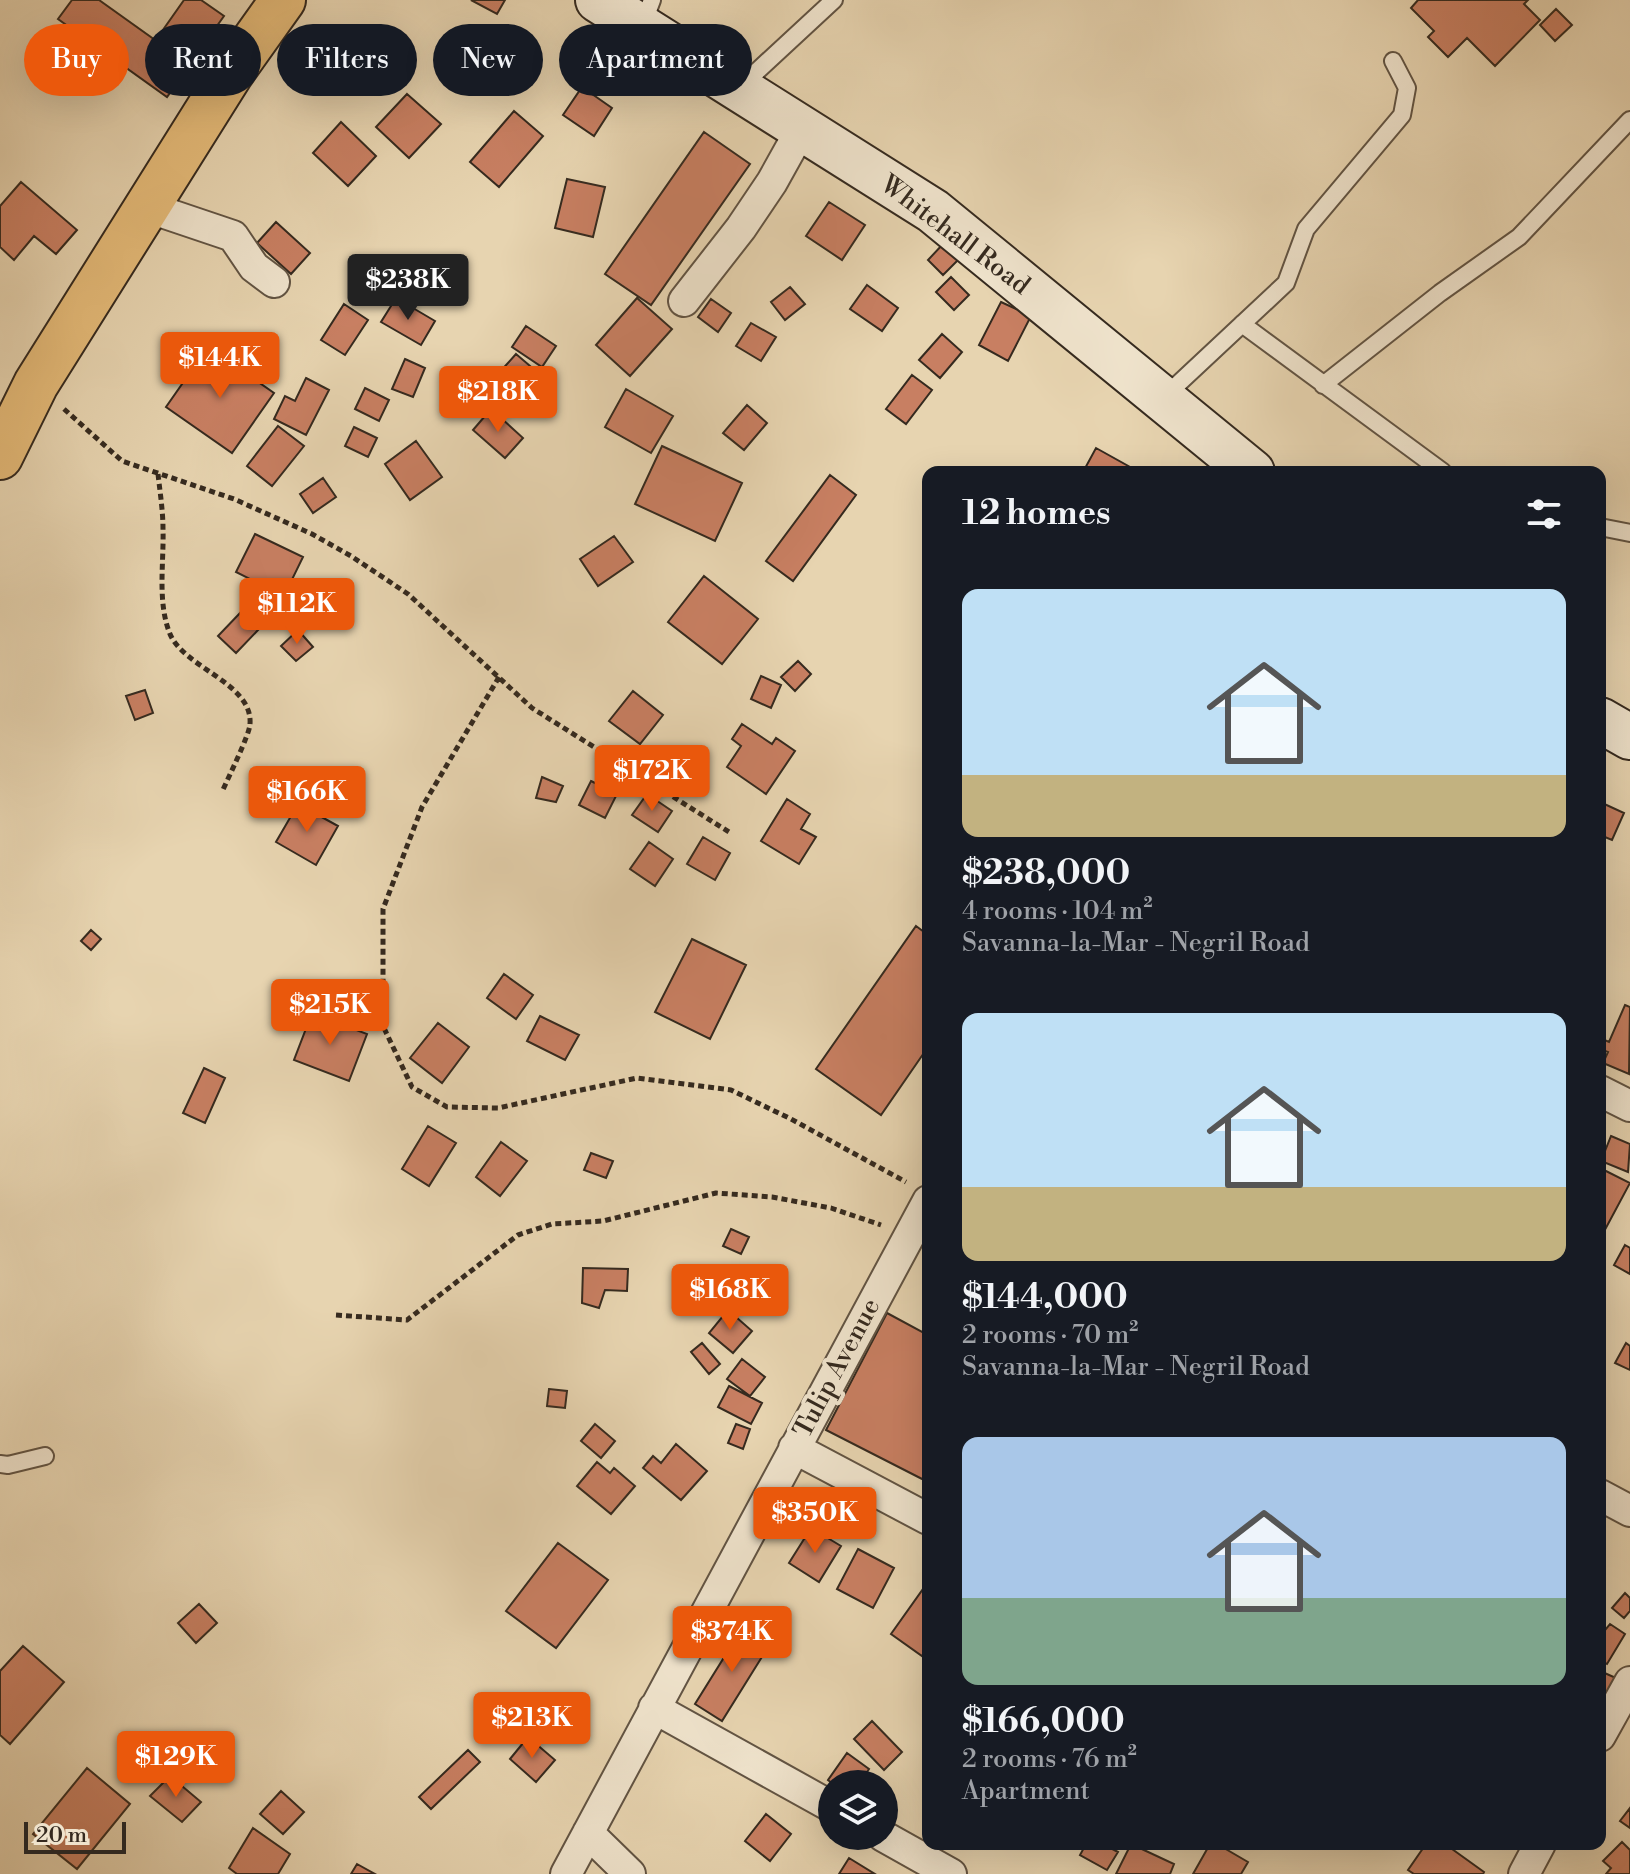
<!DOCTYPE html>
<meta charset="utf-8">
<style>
:root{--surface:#171b24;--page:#20242c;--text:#f1f3f6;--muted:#9ea1a6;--accent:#ea580c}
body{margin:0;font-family:"Libre Bodoni",serif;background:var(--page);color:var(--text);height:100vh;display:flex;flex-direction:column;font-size:30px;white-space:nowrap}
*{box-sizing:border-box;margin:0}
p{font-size:26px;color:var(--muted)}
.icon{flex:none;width:44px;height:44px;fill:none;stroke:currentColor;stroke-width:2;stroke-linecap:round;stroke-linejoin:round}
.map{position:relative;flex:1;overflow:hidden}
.side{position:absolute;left:922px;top:466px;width:684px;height:1384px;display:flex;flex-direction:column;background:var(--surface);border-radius:16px;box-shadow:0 8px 32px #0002}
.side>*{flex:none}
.guide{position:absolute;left:24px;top:24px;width:760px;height:72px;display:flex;gap:16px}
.buttons{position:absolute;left:818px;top:1770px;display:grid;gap:16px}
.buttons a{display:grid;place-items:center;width:80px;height:80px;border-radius:50%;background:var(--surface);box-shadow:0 8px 32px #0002;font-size:40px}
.scale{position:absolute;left:24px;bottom:20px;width:102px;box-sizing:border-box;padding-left:8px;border:4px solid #352a1f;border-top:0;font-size:22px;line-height:28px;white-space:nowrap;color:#352a1f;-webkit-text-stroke:6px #efe3cc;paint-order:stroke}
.price{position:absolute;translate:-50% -68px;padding:0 18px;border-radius:8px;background:var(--accent);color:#fff;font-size:26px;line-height:52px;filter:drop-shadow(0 2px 4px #0008)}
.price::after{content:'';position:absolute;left:50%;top:48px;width:24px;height:18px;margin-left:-12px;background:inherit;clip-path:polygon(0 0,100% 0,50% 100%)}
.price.current{background:#222;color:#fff}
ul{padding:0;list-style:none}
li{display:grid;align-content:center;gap:16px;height:424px;padding:0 40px}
li span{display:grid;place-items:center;height:248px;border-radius:16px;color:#555}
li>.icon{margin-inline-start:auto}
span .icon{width:144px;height:144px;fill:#fffc;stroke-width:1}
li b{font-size:34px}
h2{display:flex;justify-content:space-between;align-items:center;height:96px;padding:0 40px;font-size:34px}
.chip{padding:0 28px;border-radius:36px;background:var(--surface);box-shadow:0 8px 32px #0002;font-size:28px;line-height:72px}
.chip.current{background:var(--accent);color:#fff}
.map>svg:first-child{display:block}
.building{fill:#c87f62;stroke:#352a1f;stroke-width:2}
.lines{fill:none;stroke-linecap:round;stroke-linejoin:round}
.lane-casing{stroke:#625443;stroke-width:20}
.street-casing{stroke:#625443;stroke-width:34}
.secondary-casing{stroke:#352a1f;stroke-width:48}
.primary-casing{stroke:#352a1f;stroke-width:48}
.path{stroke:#352a1f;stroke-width:5;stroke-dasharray:6 4;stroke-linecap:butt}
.lane{stroke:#efe3cc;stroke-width:16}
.street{stroke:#efe3cc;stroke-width:30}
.secondary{stroke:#efe3cc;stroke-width:44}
.primary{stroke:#e4ba78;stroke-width:44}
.labels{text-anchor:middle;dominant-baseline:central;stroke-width:8;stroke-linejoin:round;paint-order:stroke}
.street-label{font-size:26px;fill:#352a1f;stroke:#efe3cc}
</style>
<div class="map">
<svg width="1630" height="1874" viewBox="0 0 1630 1874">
<rect width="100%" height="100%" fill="#e7d4b0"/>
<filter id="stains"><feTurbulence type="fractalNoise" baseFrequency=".0025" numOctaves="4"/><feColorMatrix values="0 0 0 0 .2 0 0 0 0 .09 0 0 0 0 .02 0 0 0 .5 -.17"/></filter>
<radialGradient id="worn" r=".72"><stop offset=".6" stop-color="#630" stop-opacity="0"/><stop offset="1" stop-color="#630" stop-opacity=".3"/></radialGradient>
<path class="building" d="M72 0H99L190 65 167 97 58 19Z
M184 0H201L224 16 204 44 196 38 184 55 158 37Z
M471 0H505L497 14Z
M1418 0H1528L1524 4 1540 20 1495 66 1467 38 1448 57 1428 37 1434 31 1411 8Z
M1556 9 1572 25 1555 41 1540 25Z
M582 87 612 108 594 136 563 115Z
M407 94 441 124 409 158 376 127Z
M514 111 543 136 499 187 470 162Z
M341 122 376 156 348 186 313 153Z
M704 132 750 164 651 305 605 274Z
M567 179 605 187 593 237 555 228Z
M21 182 77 230 56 254 34 236 14 260 0 247V206Z
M829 202 865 225 842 260 806 236Z
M276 222 310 253 291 274 257 243Z
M944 243 960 258 943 275 928 260Z
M951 277 969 295 954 310 936 292Z
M867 285 898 308 882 331 850 309Z
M790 287 805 304 785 320 771 302Z
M396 298 435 321 421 345 381 322Z
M637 298 672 329 630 376 596 345Z
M711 299 731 313 718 332 698 317Z
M1001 302 1031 316 1008 361 979 345Z
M344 304 368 320 345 355 321 340Z
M751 323 776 337 761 361 736 346Z
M526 326 556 346 542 367 512 347Z
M942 334 962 352 940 378 919 360Z
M208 347 274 393 232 453 166 407Z
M516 354 543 377 525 398 498 374Z
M405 359 425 368 413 397 392 389Z
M912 375 932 390 906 424 886 409Z
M306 378 329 390 306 435 274 419 285 396 295 401Z
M365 388 389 400 379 421 355 409Z
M626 389 673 416 651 453 605 427Z
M747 405 767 423 744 450 723 433Z
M491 409 523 438 505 458 473 430Z
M278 426 304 446 272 486 247 466Z
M354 427 377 438 368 457 345 446Z
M416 441 442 477 410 500 385 464Z
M662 446 742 483 715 541 635 504Z
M1096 448 1139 472H1083Z
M830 475 856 495 793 581 766 561Z
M323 478 336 497 313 513 300 494Z
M255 534 303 557 284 596 236 572Z
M614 536 633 562 598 586 580 559Z
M704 576 758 619 722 664 668 622Z
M241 612 259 629 236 653 218 636Z
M298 630 313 647 296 661 281 646Z
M798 661 811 674 795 691 781 677Z
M761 676 781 685 771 708 751 699Z
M145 690 153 713 135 720 126 696Z
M633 691 663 715 640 744 609 721Z
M742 724 772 744 776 738 795 751 766 794 727 767 741 746 732 739Z
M542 777 563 786 556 802 536 798Z
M591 781 617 794 605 818 579 805Z
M647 794 672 811 658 832 632 815Z
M787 799 810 814 801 829 816 837 799 864 761 841Z
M1600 802 1624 813 1612 840 1600 835Z
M298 804 338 826 316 865 276 842Z
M703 837 730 853 715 880 687 864Z
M649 842 673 859 655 886 630 869Z
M916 926 928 935V1047L881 1115 816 1069Z
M91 930 101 939 91 950 81 941Z
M692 939 746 965 710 1039 655 1012Z
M504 974 533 995 516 1019 487 998Z
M1625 1005 1630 1007 1629 1074 1603 1063 1608 1052 1600 1049V1038L1609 1042Z
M312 1013 367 1034 349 1081 294 1060Z
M540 1016 579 1035 565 1060 527 1041Z
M438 1023 469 1047 442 1083 410 1058Z
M204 1068 225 1078 205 1123 183 1113Z
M428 1126 456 1143 429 1186 402 1169Z
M1611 1136 1630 1144 1628 1172 1601 1161Z
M501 1142 527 1161 500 1196 476 1177Z
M591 1153 613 1161 606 1178 584 1170Z
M1600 1168 1630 1183 1600 1239Z
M731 1229 749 1237 741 1254 723 1246Z
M1625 1245 1630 1248V1274L1614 1265Z
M583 1268 628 1269 627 1291 605 1290 599 1308 582 1303Z
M728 1310 752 1331 733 1353 709 1333Z
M887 1313 928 1335V1482L826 1430Z
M702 1343 720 1364 709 1374 691 1352Z
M1626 1343 1630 1346V1370L1615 1363Z
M742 1359 765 1377 750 1396 727 1379Z
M729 1386 762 1403 751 1424 718 1407Z
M549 1389 567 1391 565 1408 547 1406Z
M595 1424 615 1441 601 1458 581 1441Z
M736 1424 750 1429 743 1449 728 1443Z
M676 1444 707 1471 681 1500 643 1468 653 1456 661 1463Z
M597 1462 610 1473 614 1468 635 1486 611 1514 577 1486Z
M811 1528 841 1546 819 1582 789 1563Z
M558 1543 608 1580 556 1648 506 1611Z
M858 1549 894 1568 873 1608 837 1589Z
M928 1582V1648L922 1656 891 1634Z
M1625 1593 1630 1598V1611L1624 1618 1612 1608Z
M199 1604 217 1623 196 1643 178 1623Z
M1610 1624 1625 1634 1607 1664 1600 1660V1636Z
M743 1627 770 1644 722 1721 695 1704Z
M23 1646 64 1682 10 1744 0 1735V1671Z
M1600 1671 1616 1678 1606 1697 1600 1694Z
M872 1721 902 1752 884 1770 854 1739Z
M528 1737 555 1760 536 1782 510 1759Z
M468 1750 480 1762 431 1809 419 1797Z
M847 1753 869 1769 859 1784H833L828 1780Z
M87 1768 130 1804 77 1869 33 1834Z
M170 1776 201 1802 182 1822 150 1796Z
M281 1791 304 1812 283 1834 260 1814Z
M1630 1808V1828L1620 1821Z
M766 1814 791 1834 770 1861 745 1841Z
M253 1828 290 1854 278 1874H237L229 1868Z
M1622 1842 1630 1850V1874H1606L1611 1868 1603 1861Z
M1086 1844H1103L1118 1852 1107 1870 1080 1855Z
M1131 1844 1174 1864 1170 1874H1116Z
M1210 1844H1217L1248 1862 1241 1874H1193Z
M1426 1844H1445L1484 1872 1483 1874H1414L1408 1870Z
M849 1858 875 1874H839Z
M357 1864 375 1874H351Z"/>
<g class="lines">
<defs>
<path id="lane" d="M642 27 652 0
M741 86 834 0
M1242 324 1443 472
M1323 385 1440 293 1519 237 1630 120
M1163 398 1286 283 1306 229 1402 115 1407 88 1393 61
M1600 527 1630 533
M0 1464 8 1465 45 1456"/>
<path id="street" d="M147 207 233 236 254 267 274 282
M684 301 741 228 772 182 802 128
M1600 1091 1630 1106
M794 1448 928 1519
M1600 1495 1630 1511
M654 1708 832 1807
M1600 1736 1630 1682
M588 1833 630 1874
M883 1836 951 1874
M566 1874 928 1201
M1524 1874 1540 1844"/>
<path id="secondary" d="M598 0 933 211 1252 472
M1600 720 1630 737"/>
<path id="primary" d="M0 457 36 384 231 73 283 0"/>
</defs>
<use href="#lane" class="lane-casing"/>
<use href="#street" class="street-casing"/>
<use href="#secondary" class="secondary-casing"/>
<use href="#primary" class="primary-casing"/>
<path class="path" d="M64 409 122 461 234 499 312 534 351 556 408 594 532 708 729 832
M158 474C160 492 163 511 163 529 164 563 157 602 170 634 184 668 253 683 250 724 250 734 227 780 222 792
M499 677 422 807 383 909V1026L412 1087 447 1107 498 1108 637 1078 731 1090 791 1119 906 1182
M336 1315 407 1320 518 1235 552 1224 603 1221 716 1193 772 1197 831 1208 881 1225"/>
<use href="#lane" class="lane"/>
<use href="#street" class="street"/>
<use href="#secondary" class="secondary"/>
<use href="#primary" class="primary"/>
</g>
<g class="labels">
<g class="street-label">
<text transform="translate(955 235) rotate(37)">Whitehall Road</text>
<text transform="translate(837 1368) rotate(-62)">Tulip Avenue</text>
</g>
</g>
<rect width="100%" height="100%" filter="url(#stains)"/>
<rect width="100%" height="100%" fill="url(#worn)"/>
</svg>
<div class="buttons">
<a><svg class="icon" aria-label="layers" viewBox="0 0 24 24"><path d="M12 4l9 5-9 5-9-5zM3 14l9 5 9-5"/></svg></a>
</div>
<div class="scale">20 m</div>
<b class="price current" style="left:408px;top:322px">$238K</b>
<b class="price" style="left:220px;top:400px">$144K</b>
<b class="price" style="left:498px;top:434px">$218K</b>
<b class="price" style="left:297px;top:646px">$112K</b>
<b class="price" style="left:652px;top:813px">$172K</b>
<b class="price" style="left:307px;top:834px">$166K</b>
<b class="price" style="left:330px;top:1047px">$215K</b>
<b class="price" style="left:730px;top:1332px">$168K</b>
<b class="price" style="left:815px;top:1555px">$350K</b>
<b class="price" style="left:732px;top:1674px">$374K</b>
<b class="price" style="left:532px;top:1760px">$213K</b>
<b class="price" style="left:176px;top:1799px">$129K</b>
<div class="guide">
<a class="chip current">Buy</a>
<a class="chip">Rent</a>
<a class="chip">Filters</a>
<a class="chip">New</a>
<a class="chip">Apartment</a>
</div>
<section class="side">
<h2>12 homes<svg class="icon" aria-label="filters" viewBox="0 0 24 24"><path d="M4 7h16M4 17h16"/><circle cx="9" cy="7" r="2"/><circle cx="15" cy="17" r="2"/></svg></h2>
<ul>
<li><span style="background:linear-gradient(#bfe0f5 75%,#c2b280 0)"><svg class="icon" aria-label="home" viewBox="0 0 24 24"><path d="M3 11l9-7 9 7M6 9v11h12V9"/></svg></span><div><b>$238,000</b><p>4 rooms · 104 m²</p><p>Savanna-la-Mar - Negril Road</p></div></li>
<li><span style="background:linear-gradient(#bfe0f5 70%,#c2b280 0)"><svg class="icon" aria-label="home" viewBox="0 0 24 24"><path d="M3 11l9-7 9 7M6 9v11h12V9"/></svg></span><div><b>$144,000</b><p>2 rooms · 70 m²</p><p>Savanna-la-Mar - Negril Road</p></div></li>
<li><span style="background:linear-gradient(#a9c7e8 65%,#7fa58c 0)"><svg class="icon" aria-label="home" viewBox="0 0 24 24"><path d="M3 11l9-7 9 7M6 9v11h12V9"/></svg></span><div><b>$166,000</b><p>2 rooms · 76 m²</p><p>Apartment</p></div></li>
</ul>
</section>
</div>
